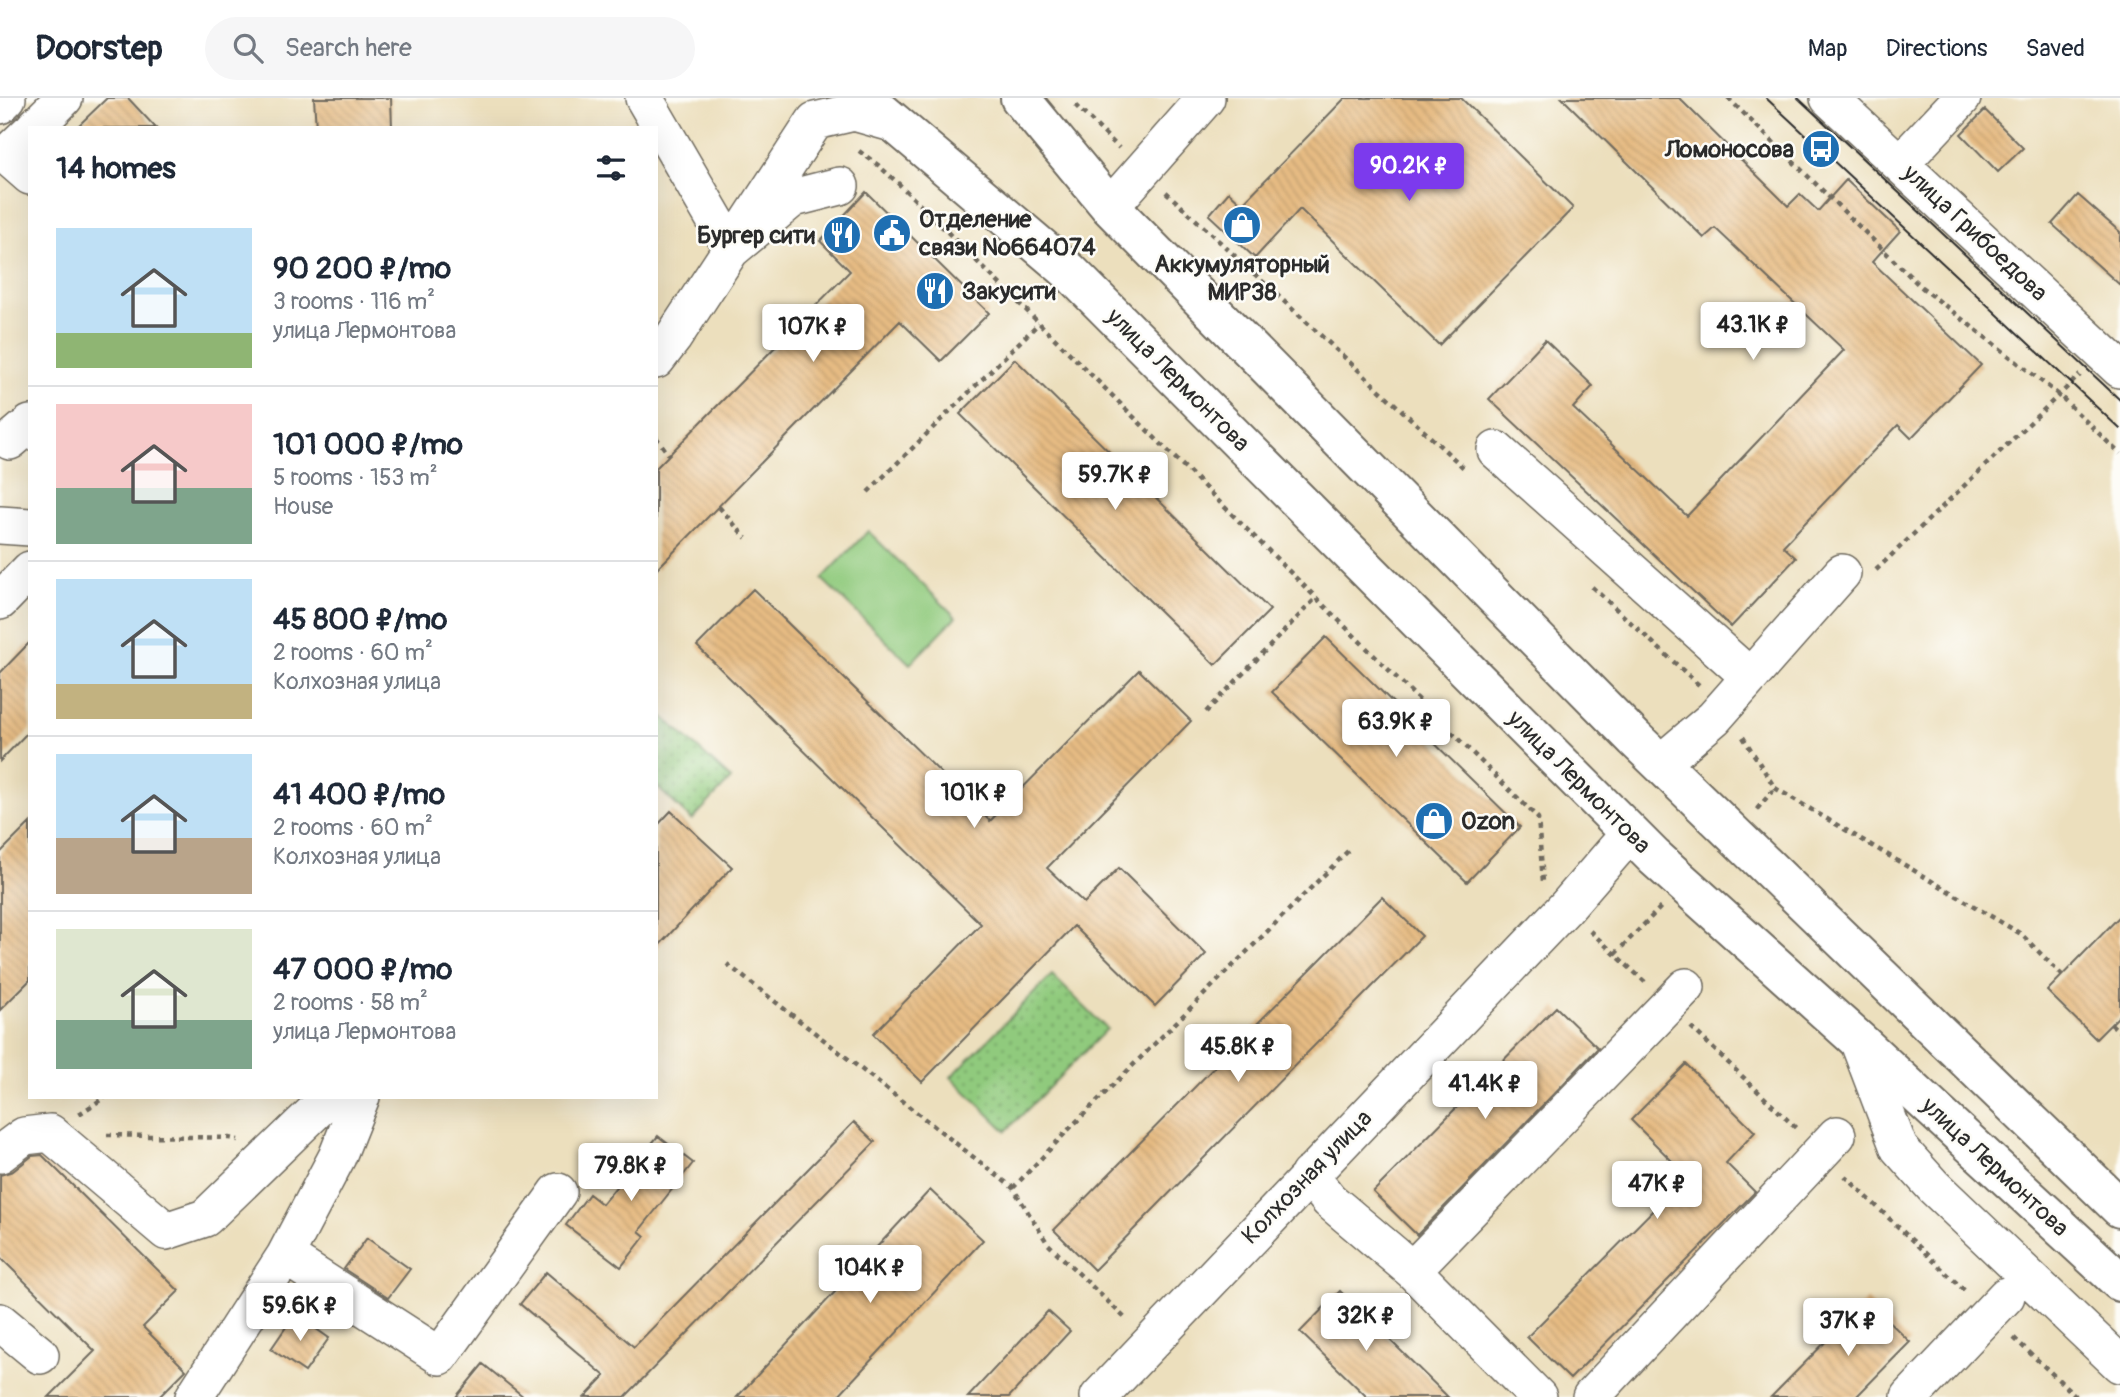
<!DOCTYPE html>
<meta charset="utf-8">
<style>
:root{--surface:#fff;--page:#f6f6f7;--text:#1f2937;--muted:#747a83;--line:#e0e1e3;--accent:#7c3aed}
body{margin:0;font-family:Pangolin,sans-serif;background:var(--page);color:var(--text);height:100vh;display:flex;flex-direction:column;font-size:26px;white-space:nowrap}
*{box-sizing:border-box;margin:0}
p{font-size:23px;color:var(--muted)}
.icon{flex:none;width:38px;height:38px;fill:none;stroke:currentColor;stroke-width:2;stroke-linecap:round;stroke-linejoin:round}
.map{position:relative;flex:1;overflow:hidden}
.side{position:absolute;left:28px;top:28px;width:630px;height:973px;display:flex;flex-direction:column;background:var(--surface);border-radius:0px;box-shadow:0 7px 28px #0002}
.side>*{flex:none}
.price{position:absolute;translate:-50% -60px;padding:0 16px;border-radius:7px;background:#fff;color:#222;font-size:23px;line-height:46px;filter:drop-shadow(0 2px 4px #0008)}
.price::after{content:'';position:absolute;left:50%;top:42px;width:21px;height:16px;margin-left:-10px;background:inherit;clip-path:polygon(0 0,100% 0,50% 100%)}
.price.active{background:var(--accent);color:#fff}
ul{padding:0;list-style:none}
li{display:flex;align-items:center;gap:21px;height:175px;padding:0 28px}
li+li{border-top:2px solid var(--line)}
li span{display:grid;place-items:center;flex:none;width:196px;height:140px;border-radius:0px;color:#555}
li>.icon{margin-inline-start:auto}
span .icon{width:84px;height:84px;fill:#fffc;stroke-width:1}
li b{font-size:30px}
h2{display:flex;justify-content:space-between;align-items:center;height:84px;padding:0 28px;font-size:30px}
header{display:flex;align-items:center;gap:42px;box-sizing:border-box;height:98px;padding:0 35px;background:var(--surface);border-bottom:2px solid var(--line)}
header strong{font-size:33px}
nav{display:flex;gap:38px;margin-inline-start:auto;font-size:24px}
.search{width:490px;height:63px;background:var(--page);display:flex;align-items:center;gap:18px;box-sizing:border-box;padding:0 24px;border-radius:38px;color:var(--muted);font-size:26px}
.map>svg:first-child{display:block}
.park{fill:url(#park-dots);stroke:#5e7a54;stroke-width:2}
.pitch{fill:#90ca7d;stroke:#5e7a54;stroke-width:2}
.building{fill:url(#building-back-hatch)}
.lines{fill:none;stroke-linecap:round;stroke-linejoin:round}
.minor-casing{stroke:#6f6a5e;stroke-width:40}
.major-casing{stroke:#6f6a5e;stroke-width:42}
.path{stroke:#6f6a5e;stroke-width:4.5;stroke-dasharray:5 5;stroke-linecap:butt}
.minor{stroke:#fff;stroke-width:37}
.major{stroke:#fff;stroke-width:38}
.tram{stroke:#2b2b2b;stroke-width:2}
.labels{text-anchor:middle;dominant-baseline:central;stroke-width:5;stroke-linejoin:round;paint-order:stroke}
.poi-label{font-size:24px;font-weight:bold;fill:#2b2b2b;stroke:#fdfcf7;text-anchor:start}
.street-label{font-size:24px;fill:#2b2b2b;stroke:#fdfcf7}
</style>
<header>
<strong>Doorstep</strong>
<div class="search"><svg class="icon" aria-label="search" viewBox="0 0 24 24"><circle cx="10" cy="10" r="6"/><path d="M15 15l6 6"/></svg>Search here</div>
<nav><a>Map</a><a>Directions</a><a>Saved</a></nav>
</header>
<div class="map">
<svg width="2120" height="1299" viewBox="0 0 2120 1299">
<defs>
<pattern id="park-dots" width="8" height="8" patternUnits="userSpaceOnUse" patternTransform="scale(1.75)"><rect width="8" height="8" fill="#90ca7d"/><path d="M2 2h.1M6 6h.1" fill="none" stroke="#76a467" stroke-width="1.8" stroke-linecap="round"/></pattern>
<pattern id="building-back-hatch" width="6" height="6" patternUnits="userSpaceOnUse" patternTransform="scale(1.75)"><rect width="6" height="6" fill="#e6bb83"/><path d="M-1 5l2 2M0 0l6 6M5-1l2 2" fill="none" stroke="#c5a171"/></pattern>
</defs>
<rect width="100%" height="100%" fill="#fdfcf7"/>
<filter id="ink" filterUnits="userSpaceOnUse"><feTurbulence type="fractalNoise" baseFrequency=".0143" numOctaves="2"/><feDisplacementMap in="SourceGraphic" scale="14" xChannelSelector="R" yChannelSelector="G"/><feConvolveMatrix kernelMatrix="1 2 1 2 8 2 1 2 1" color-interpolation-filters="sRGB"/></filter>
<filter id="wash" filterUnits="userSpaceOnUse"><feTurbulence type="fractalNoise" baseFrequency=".00686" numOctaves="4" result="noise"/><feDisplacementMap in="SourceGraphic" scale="28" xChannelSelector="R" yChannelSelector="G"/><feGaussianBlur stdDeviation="1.57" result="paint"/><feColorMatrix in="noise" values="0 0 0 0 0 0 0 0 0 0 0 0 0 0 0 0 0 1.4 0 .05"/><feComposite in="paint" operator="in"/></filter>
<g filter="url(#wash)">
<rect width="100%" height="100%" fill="#ecdfbd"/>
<path class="park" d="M656 612 731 681 692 722 656 688Z
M1052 877 1107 931 1006 1033 951 979Z"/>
<path class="pitch" d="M868 433 956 519 910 566 822 481Z"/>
<g id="blocks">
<path class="building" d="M107 0H128L156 30H76Z
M314 0H391L392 30H316Z
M1345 0H1461L1573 110 1439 247 1300 111 1255 160 1209 117 1229 94 1242 106Z
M1562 0H1679L1788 108 1800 96 1818 113 1846 82 1900 133 1872 164 1981 267 1911 340 1898 327 1783 448 1796 460 1731 529 1489 301 1545 242 1593 288 1573 310 1687 418 1844 252 1715 130 1704 140Z
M1985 12 2023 50 1998 74 1961 36Z
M866 94 989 215 941 263 900 223 656 472V370L850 173 820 143Z
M2078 97 2120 134V187L2052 126Z
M1015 261 1270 512 1215 567 960 316Z
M753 491 990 723 1139 572 1191 623 1047 770 1084 805 1119 770 1206 856 1155 908 1074 828 922 984 873 936 981 826 697 548Z
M1326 539 1520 729 1467 784 1272 594Z
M30 544V632L0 663V575Z
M671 713 732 769 656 851V729Z
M30 725V882L0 912V755Z
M1382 799 1422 838 1094 1172 1054 1132Z
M2120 818V917L2096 941 2047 893Z
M1556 909 1598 950 1417 1137 1373 1094Z
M1686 966 1755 1034 1726 1065 1755 1094 1570 1281 1527 1239 1687 1078 1631 1022Z
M854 1024 875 1044 625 1299H585L605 1278 520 1206 546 1174 634 1249Z
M658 1038 693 1065 639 1133 645 1138 621 1169 566 1127 589 1096 602 1106Z
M42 1057 179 1193 143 1229 186 1272 159 1299H49L95 1253 0 1159V1077L13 1073 32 1058Z
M930 1092 983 1142 837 1299H737Z
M367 1140 410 1171 388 1200 344 1171Z
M1340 1193 1448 1299H1367L1300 1234Z
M1867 1202 1910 1244 1856 1299H1771Z
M1048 1213 1070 1233 1009 1299H968Z
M295 1216 329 1240 305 1274 271 1251Z
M483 1266 524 1299H456Z"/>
</g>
</g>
<g filter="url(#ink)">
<use href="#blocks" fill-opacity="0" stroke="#6f6a5e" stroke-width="2"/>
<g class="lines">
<defs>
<path id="minor" d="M644 0 732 151 793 100 840 88
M1829 0 2120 271
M0 7 7 0
M34 30 64 0
M30 34 6 57 30 78
M1900 66 1962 0
M1110 109 1206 0
M656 262 673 240 815 23 854 14 896 26
M10 343 30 326
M1496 352 1750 579
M0 427 30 429
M0 503 30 472
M1661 665 1714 620 1842 475
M1858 942 1899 1050 1934 1089 2120 1266
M0 1056 24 1038 50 1035 166 1133 205 1120 330 999
M1309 1077 1329 1102 1412 1172 1538 1299
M285 1158 440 1258 558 1094
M1412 1172 1686 889
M0 1224 40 1257
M194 1299 285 1158 337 1059 361 999
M1099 1299 1566 809 1630 735
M1591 1299 1837 1037
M1910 1299 2006 1198"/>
<path id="major" d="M865 0 1069 173 1654 759 1858 942 2120 1184
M1020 0 1110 109 1635 641 2120 1110"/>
</defs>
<use href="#minor" class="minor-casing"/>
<use href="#major" class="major-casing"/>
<path class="path" d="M1728 0 1920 188 2059 297 2120 356
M1075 7 1119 50
M859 53 878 67 900 87 1538 720 1543 784
M1166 94 1465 371
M656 339 669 357
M868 394 1039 225
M719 409 746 440
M1876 472 2080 277
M1592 489 1699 587
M1206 614 1316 500
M1743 639 1775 690 2021 836 2062 877
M1757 711 1775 690
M1590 833 1645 884
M1615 856 1661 809
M727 866 1013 1090 1048 1146 1126 1221
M2111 926 2120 934
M1691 929 1796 1030
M79 1016 105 999
M107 1037 229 1040 238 1042
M1845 1078 1965 1193
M1013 1090 1072 1028 1351 750
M2014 1240 2077 1299"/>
<use href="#minor" class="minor"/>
<use href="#major" class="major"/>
<path class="tram" d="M1766 0 2120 331
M1798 0 2120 302"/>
</g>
</g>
<defs>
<symbol id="bus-disc" viewBox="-11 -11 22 22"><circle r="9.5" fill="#1f6fb2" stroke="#fdfcf7"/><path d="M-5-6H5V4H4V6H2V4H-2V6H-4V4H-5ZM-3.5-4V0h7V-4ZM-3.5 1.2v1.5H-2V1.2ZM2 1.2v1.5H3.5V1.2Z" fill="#fff"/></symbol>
<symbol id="shop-disc" viewBox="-11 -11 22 22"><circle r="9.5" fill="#1f6fb2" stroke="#fdfcf7"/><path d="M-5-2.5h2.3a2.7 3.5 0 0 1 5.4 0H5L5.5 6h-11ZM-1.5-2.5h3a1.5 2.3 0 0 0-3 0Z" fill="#fff"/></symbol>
<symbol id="civic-disc" viewBox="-11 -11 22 22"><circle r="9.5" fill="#1f6fb2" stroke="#fdfcf7"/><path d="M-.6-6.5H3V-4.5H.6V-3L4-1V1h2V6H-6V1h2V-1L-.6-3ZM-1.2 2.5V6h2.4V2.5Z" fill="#fff"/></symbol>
<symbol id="restaurant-disc" viewBox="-11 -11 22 22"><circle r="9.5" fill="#1f6fb2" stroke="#fdfcf7"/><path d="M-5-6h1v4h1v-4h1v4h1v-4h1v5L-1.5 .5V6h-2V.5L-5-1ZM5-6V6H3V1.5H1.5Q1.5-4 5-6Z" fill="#fff"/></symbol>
</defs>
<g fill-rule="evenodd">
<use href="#bus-disc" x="1799" y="29" width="44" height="44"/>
<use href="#shop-disc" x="1220" y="105" width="44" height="44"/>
<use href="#civic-disc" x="870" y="113" width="44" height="44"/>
<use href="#restaurant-disc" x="820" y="115" width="44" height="44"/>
<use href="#restaurant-disc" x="913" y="171" width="44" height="44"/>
<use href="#shop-disc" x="1412" y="701" width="44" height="44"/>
</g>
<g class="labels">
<g class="poi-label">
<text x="1794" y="51" text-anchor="end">Ломоносова</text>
<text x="919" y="121">Отделение<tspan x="919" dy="28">связи №664074</tspan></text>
<text x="815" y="137" text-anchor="end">Бургер сити</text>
<text x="1242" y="166" text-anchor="middle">Аккумуляторный<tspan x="1242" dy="28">МИР38</tspan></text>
<text x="962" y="193">Закусити</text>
<text x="1461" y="723">Ozon</text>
</g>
<g class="street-label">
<text transform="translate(1975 135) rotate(43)">улица Грибоедова</text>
<text transform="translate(1178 282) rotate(45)">улица Лермонтова</text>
<text transform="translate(1579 684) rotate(45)">улица Лермонтова</text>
<text transform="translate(1995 1069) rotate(43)">улица Лермонтова</text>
<text transform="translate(1307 1079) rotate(-46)">Колхозная улица</text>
</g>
</g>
</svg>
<b class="price active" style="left:1409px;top:105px">90.2K ₽</b>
<b class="price" style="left:1753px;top:264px">43.1K ₽</b>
<b class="price" style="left:813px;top:266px">107K ₽</b>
<b class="price" style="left:1115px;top:414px">59.7K ₽</b>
<b class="price" style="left:1396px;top:661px">63.9K ₽</b>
<b class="price" style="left:974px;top:732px">101K ₽</b>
<b class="price" style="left:1238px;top:986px">45.8K ₽</b>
<b class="price" style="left:1485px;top:1023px">41.4K ₽</b>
<b class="price" style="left:631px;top:1105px">79.8K ₽</b>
<b class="price" style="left:1657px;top:1123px">47K ₽</b>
<b class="price" style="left:870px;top:1207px">104K ₽</b>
<b class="price" style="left:300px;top:1245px">59.6K ₽</b>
<b class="price" style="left:1366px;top:1255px">32K ₽</b>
<b class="price" style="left:1848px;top:1260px">37K ₽</b>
<section class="side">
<h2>14 homes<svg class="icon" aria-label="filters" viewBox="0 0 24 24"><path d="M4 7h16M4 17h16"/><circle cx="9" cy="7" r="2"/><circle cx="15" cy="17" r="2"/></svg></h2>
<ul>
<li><span style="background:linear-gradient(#bfe0f5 75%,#8fb573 0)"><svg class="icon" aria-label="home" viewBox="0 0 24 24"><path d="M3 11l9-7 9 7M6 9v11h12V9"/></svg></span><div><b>90 200 ₽/mo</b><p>3 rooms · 116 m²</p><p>улица Лермонтова</p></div></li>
<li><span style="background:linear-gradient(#f6c9c9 60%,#7fa58c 0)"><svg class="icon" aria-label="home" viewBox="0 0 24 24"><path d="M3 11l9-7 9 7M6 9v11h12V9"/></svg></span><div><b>101 000 ₽/mo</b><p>5 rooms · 153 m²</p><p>House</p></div></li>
<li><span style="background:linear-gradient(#bfe0f5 75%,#c2b280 0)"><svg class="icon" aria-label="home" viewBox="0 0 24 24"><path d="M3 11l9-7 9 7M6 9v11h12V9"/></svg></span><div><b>45 800 ₽/mo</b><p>2 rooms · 60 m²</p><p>Колхозная улица</p></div></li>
<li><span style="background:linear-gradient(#bfe0f5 60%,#b9a48a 0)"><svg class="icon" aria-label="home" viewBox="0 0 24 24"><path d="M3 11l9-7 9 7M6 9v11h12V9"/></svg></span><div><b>41 400 ₽/mo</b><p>2 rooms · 60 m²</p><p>Колхозная улица</p></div></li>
<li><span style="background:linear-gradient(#dfe7d0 65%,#7fa58c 0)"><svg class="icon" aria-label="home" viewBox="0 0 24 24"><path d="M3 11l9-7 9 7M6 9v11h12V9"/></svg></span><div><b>47 000 ₽/mo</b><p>2 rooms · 58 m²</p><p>улица Лермонтова</p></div></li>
</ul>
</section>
</div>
